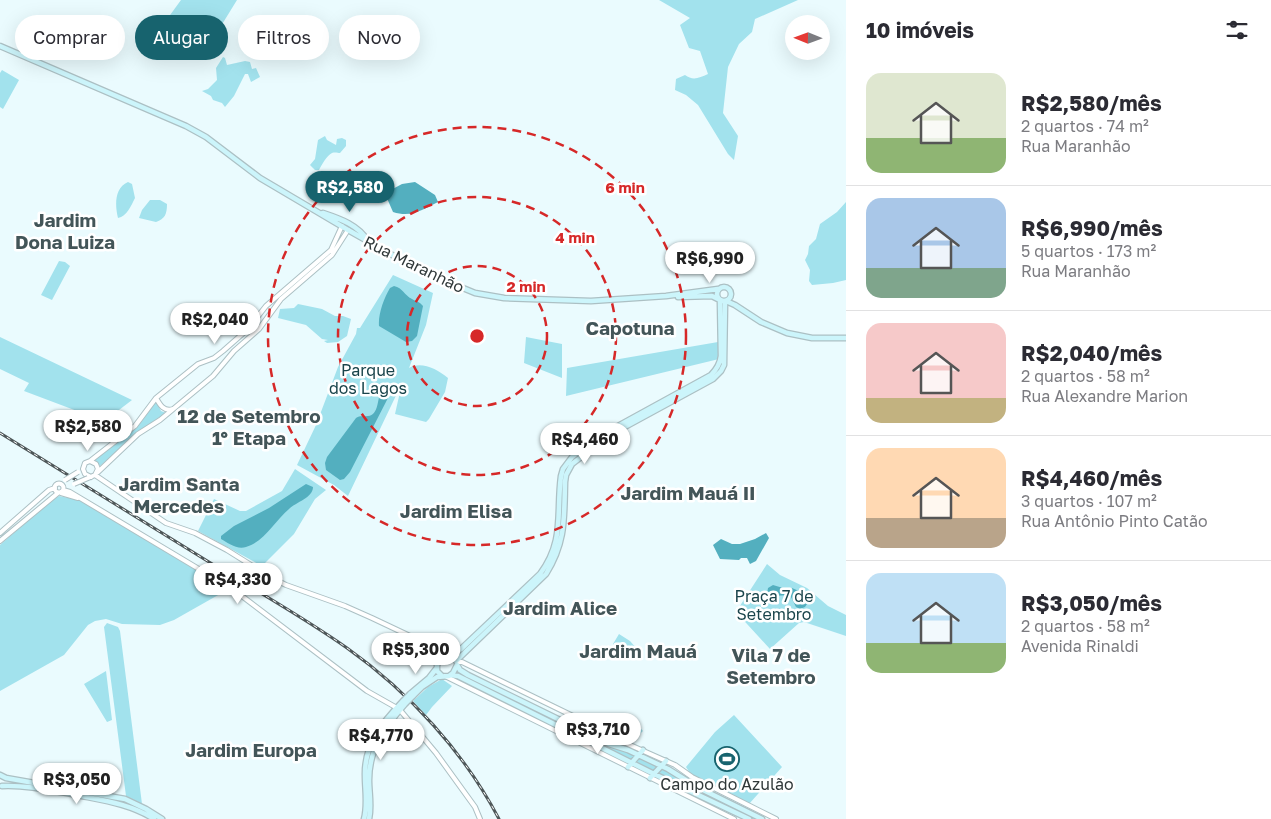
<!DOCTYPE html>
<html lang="pt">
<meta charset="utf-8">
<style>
:root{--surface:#fff;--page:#f2f2f3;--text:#2b2b33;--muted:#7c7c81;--line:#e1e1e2;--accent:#17636e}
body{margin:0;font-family:"Golos Text",sans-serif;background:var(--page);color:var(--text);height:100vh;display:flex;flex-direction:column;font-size:19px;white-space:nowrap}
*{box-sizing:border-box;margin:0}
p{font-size:16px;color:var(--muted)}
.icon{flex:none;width:28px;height:28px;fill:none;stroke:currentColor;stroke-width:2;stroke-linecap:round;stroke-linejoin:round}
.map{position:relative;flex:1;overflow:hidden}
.side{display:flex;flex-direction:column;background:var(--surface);width:425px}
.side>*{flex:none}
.banner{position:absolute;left:15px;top:15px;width:475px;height:45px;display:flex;gap:10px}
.needle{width:32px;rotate:271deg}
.controls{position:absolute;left:785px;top:15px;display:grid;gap:10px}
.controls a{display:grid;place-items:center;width:45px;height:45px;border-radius:50%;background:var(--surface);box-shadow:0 5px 20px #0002;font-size:25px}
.price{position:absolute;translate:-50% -42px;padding:0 11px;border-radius:18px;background:#fff;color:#222;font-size:16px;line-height:32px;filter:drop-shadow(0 1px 2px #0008)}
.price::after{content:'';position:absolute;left:50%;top:30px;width:15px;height:11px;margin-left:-8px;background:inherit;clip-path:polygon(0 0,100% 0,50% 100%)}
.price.on{background:var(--accent);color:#fff}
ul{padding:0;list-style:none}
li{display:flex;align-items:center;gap:15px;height:125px;padding:0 20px}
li+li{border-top:1px solid var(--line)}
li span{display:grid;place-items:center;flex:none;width:140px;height:100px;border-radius:15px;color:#555}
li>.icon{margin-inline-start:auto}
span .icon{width:60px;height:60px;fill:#fffc;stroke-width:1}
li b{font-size:21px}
h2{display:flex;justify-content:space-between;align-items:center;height:60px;padding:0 20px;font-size:21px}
.pill{padding:0 18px;border-radius:22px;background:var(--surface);box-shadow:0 5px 20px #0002;font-size:18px;line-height:45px}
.pill.on{background:var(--accent);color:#fff}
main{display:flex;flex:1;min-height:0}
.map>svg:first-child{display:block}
.green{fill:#a2e2ed}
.water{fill:#53afbf}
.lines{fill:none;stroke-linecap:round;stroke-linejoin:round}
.tertiary-casing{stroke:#acc0c4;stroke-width:6}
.secondary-casing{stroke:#acc0c4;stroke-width:7}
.tertiary{stroke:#fff;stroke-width:4}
.secondary{stroke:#ccf5fb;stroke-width:4.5}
.rail-casing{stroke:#4e5759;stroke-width:3}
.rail{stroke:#fff;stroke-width:1;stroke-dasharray:4;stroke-linecap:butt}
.tertiary-bridge-casing{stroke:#acc0c4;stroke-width:6;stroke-linecap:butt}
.secondary-bridge-casing{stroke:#acc0c4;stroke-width:7;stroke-linecap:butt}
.tertiary-bridge{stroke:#fff;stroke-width:4}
.secondary-bridge{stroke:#ccf5fb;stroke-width:4.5}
.ring{fill:none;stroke:#d62828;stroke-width:2.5;stroke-dasharray:9 6}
.labels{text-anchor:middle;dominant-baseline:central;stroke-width:5;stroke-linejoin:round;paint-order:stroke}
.street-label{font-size:16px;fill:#303839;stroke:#fff}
.park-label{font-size:16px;fill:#19444b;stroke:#fff}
.poi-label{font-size:16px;fill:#303839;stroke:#fff}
.quarter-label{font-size:19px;font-weight:bold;fill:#435558;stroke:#fff}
.centre{fill:#d62828;stroke:#fff;stroke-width:2.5}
.ring-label{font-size:15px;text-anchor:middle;font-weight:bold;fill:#d62828;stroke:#fff;stroke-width:5;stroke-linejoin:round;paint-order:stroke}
</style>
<main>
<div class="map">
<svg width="846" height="819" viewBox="0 0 846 819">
<rect width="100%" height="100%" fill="#eafbfe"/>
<path class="green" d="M181 0H237L213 39 165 22Z
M659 0H798L755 19 752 32 739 44 728 67 723 113 738 136 734 160 728 154 698 105 686 95 675 90 676 79 685 75C693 81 699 78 708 74L700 51 689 48 680 25 690 18Z
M223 57 225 58 227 65 245 61 250 62 252 69 256 68 260 77 251 82 248 74H245L234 96 225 107 222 103 213 100 211 96 202 91 208 89 217 80 216 68Z
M2 70 19 80 3 109 0 107V73Z
M325 136 327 140 336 145 337 139 342 138 346 140V146L340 153C338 153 335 152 332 153 327 155 321 166 319 170H315L310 165 315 159 318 140Z
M128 182 132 184 135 198C131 206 127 216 118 218 115 206 114 188 128 182Z
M150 200H160L167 204C167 214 165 219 156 222L139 218 142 210Z
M846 202V280L833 283 812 285 809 281 810 270 805 260 808 254 809 246 816 239 820 224 837 212Z
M59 261 65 262 70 266 52 300 41 295Z
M393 275 433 293 426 325 409 368C421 361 437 369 448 378L445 392 429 419 426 422 395 414 402 383 348 496 334 485 297 465 316 425 338 367 356 334 357 328H360Z
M298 304 322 309 335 316H343L351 319 347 336 338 342 327 343 324 341 328 340 322 339 306 325 278 318 280 309 294 308Z
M0 337 132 400 102 423 85 414 24 391 29 383 0 369Z
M526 337 562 344V378L524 363Z
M718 342 719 359 566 396 567 368Z
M155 403H157L161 411 166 413 139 431 100 466 95 460 142 421Z
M295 469 326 490 315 499 294 534 262 566 198 531 214 499 240 511H246L282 491Z
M59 496 79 500 226 588 227 590 174 620 160 625 122 624 106 619 95 621 88 625 64 655 0 691V545L48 503Z
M767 564 780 575 807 588 828 606 846 615V636L804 622 799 623 770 649 736 612Z
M107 623 118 627 120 631 142 804 126 798V796L104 627Z
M619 634 630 641 637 649 627 656 613 644Z
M106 671 112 720 107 722 84 684Z
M457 672 664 769 681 780 757 819H751L455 674Z
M442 679 452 686 432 707 426 715 413 701 428 687Z
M734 715 782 767 749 804 692 776 686 767 715 732Z
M629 716 643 731 630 743 614 737Z"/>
<path class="water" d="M415 182 435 195 438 202C422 210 411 218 393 212L386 196 387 192 402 184Z
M394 286C403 288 404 295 412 299 417 302 419 301 423 306L417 336 412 341 406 342 379 326C378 314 384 298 390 288Z
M384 390 388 392 389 396 350 472 344 479 340 480 326 470 325 463 327 457 356 418C361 415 362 417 368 416 379 415 377 399 381 391Z
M306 484 313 487C313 498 296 502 289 509 275 521 264 542 246 547 237 550 228 543 221 539V536L234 526 269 508Z
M766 533 769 538 756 561 750 564 747 558H741L739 560 720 559 713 545 721 539 732 544H740L755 539Z
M773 585 783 588H792L808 595 809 601 805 607 800 609 796 607 790 595 771 596 767 594 768 588Z"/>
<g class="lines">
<defs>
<path id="tertiary" d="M156 398C160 405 164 412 173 409
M90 461 135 426 156 398 198 364 214 358 223 351 248 329 266 306 331 250 342 226
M98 472 138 434 160 420 213 376 234 351 259 329 281 299 332 255 348 230
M95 475 166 523 195 533 227 550 270 577 286 585 345 606 372 618 427 644 446 655
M88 478 95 475 98 469 96 464 90 461 85 463 83 469 85 474 91 477
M54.5 488a4.5 4.5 0 1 1 9 0a4.5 4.5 0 1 1-9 0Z
M63 490 70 492 234 590 367 691 397 708
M61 493 78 498
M0 533 49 490 55 488
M0 541 58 493
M457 662H462L573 716 612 737 675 765 692 777 776 819
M445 676 734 819
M400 710 436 753 475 807 480 819"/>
<path id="secondary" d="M0 46 186 126 206 137 260 178 348 230 417 269 475 293 504 298 591 301 666 296 718 289
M323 213C341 219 358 225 368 241
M717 294a7 7 0 1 1 14 0a7 7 0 1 1-14 0Z
M678 297 712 296 718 299
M726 301 735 305 761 322 787 333 812 338H846
M449 655 461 649 540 574C565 541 556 513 561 476L563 469 572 457 607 432 711 375C717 369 720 364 721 356L720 301
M456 661 546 574C566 542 564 518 565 482L566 475 572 464 610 435 713 379 721 371 724 365 725 302
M457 665 460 670 468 675 609 744 628 750 668 769 697 787 762 819
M451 675 458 676 654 774 749 819
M442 676 437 671V665L441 658 450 655
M410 694 429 678 436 669
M413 696 422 687 437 677 449 676 453 673 457 665
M628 767 643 750
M0 775 6 778 125 799 146 809 162 819
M650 778 666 761
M2 786C26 785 49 790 72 794 100 800 129 803 154 819
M364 819C368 805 365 790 365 776 364 744 382 723 403 701
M369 819C372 806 369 793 369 780 369 748 385 727 405 704"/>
</defs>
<use href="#tertiary" class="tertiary-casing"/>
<use href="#secondary" class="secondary-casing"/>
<use href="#tertiary" class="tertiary"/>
<use href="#secondary" class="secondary"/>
<defs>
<path id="rail" d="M0 433C70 476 139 519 209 562 255 590 303 617 347 648 409 692 464 752 499 819"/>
</defs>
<use href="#rail" class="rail-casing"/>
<use href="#rail" class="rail"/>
<defs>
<path id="tertiary-bridge" d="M65 480 78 472
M74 484 88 478"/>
<path id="secondary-bridge" d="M403 701 410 694
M405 704 413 696"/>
</defs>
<use href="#tertiary-bridge" class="tertiary-bridge-casing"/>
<use href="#secondary-bridge" class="secondary-bridge-casing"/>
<use href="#tertiary-bridge" class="tertiary-bridge"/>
<use href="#secondary-bridge" class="secondary-bridge"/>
</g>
<g class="ring">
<circle cx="477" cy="336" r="70"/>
<circle cx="477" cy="336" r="139"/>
<circle cx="477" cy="336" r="209"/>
</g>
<defs>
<symbol id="stadium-ring" viewBox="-11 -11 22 22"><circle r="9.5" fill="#fff" stroke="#17636e" stroke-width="1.5"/><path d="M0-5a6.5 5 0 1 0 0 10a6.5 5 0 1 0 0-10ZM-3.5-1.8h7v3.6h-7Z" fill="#17636e"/></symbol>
</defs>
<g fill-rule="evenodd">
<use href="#stadium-ring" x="713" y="745" width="28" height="28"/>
</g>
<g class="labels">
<g class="street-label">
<text transform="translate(414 264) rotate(26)">Rua Maranhão</text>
</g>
<g class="park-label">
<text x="368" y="370">Parque<tspan x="368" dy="18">dos Lagos</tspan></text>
<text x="774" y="596">Praça 7 de<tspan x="774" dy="18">Setembro</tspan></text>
</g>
<g class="poi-label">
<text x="727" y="784">Campo do Azulão</text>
</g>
<g class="quarter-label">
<text x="65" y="219">Jardim<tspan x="65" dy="22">Dona Luiza</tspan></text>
<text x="630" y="327">Capotuna</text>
<text x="249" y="415">12 de Setembro<tspan x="249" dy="22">1° Etapa</tspan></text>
<text x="179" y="483">Jardim Santa<tspan x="179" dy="22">Mercedes</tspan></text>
<text x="688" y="492">Jardim Mauá II</text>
<text x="456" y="510">Jardim Elisa</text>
<text x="560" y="607">Jardim Alice</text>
<text x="638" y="650">Jardim Mauá</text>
<text x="771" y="654">Vila 7 de<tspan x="771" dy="22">Setembro</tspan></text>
<text x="251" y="749">Jardim Europa</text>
</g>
</g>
<circle cx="477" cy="336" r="8" class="centre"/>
<g class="ring-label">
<text x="625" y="193">6 min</text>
<text x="575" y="243">4 min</text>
<text x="526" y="292">2 min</text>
</g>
</svg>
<div class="controls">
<a><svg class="needle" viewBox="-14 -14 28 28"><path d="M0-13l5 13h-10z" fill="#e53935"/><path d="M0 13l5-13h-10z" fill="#7c7c81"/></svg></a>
</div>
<b class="price on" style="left:350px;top:213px">R$2,580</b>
<b class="price" style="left:710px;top:284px">R$6,990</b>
<b class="price" style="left:215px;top:345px">R$2,040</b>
<b class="price" style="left:88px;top:452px">R$2,580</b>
<b class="price" style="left:585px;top:465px">R$4,460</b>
<b class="price" style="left:238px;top:605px">R$4,330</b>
<b class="price" style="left:416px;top:675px">R$5,300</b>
<b class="price" style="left:598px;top:755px">R$3,710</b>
<b class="price" style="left:381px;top:761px">R$4,770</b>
<b class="price" style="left:77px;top:805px">R$3,050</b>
<div class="banner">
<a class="pill">Comprar</a>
<a class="pill on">Alugar</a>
<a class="pill">Filtros</a>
<a class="pill">Novo</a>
</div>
</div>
<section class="side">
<h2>10 imóveis<svg class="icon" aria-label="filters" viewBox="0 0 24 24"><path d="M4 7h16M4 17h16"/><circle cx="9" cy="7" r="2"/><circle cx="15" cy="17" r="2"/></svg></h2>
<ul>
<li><span style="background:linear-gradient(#dfe7d0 65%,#8fb573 0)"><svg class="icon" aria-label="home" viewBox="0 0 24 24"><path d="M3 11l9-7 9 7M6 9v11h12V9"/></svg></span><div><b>R$2,580/mês</b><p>2 quartos · 74 m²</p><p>Rua Maranhão</p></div></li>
<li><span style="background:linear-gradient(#a9c7e8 70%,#7fa58c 0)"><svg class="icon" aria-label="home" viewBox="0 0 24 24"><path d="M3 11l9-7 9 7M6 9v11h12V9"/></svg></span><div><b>R$6,990/mês</b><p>5 quartos · 173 m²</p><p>Rua Maranhão</p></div></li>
<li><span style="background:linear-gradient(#f6c9c9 75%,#c2b280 0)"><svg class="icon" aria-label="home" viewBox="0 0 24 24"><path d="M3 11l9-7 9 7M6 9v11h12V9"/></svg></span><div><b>R$2,040/mês</b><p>2 quartos · 58 m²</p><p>Rua Alexandre Marion</p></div></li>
<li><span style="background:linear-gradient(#ffd9b3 70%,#b9a48a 0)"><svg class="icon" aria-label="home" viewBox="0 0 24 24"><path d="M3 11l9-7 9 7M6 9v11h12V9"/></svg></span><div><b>R$4,460/mês</b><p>3 quartos · 107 m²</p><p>Rua Antônio Pinto Catão</p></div></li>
<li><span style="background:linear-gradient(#bfe0f5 70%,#8fb573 0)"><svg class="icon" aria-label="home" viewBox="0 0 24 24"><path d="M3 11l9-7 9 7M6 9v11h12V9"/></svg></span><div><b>R$3,050/mês</b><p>2 quartos · 58 m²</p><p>Avenida Rinaldi</p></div></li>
</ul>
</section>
</main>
